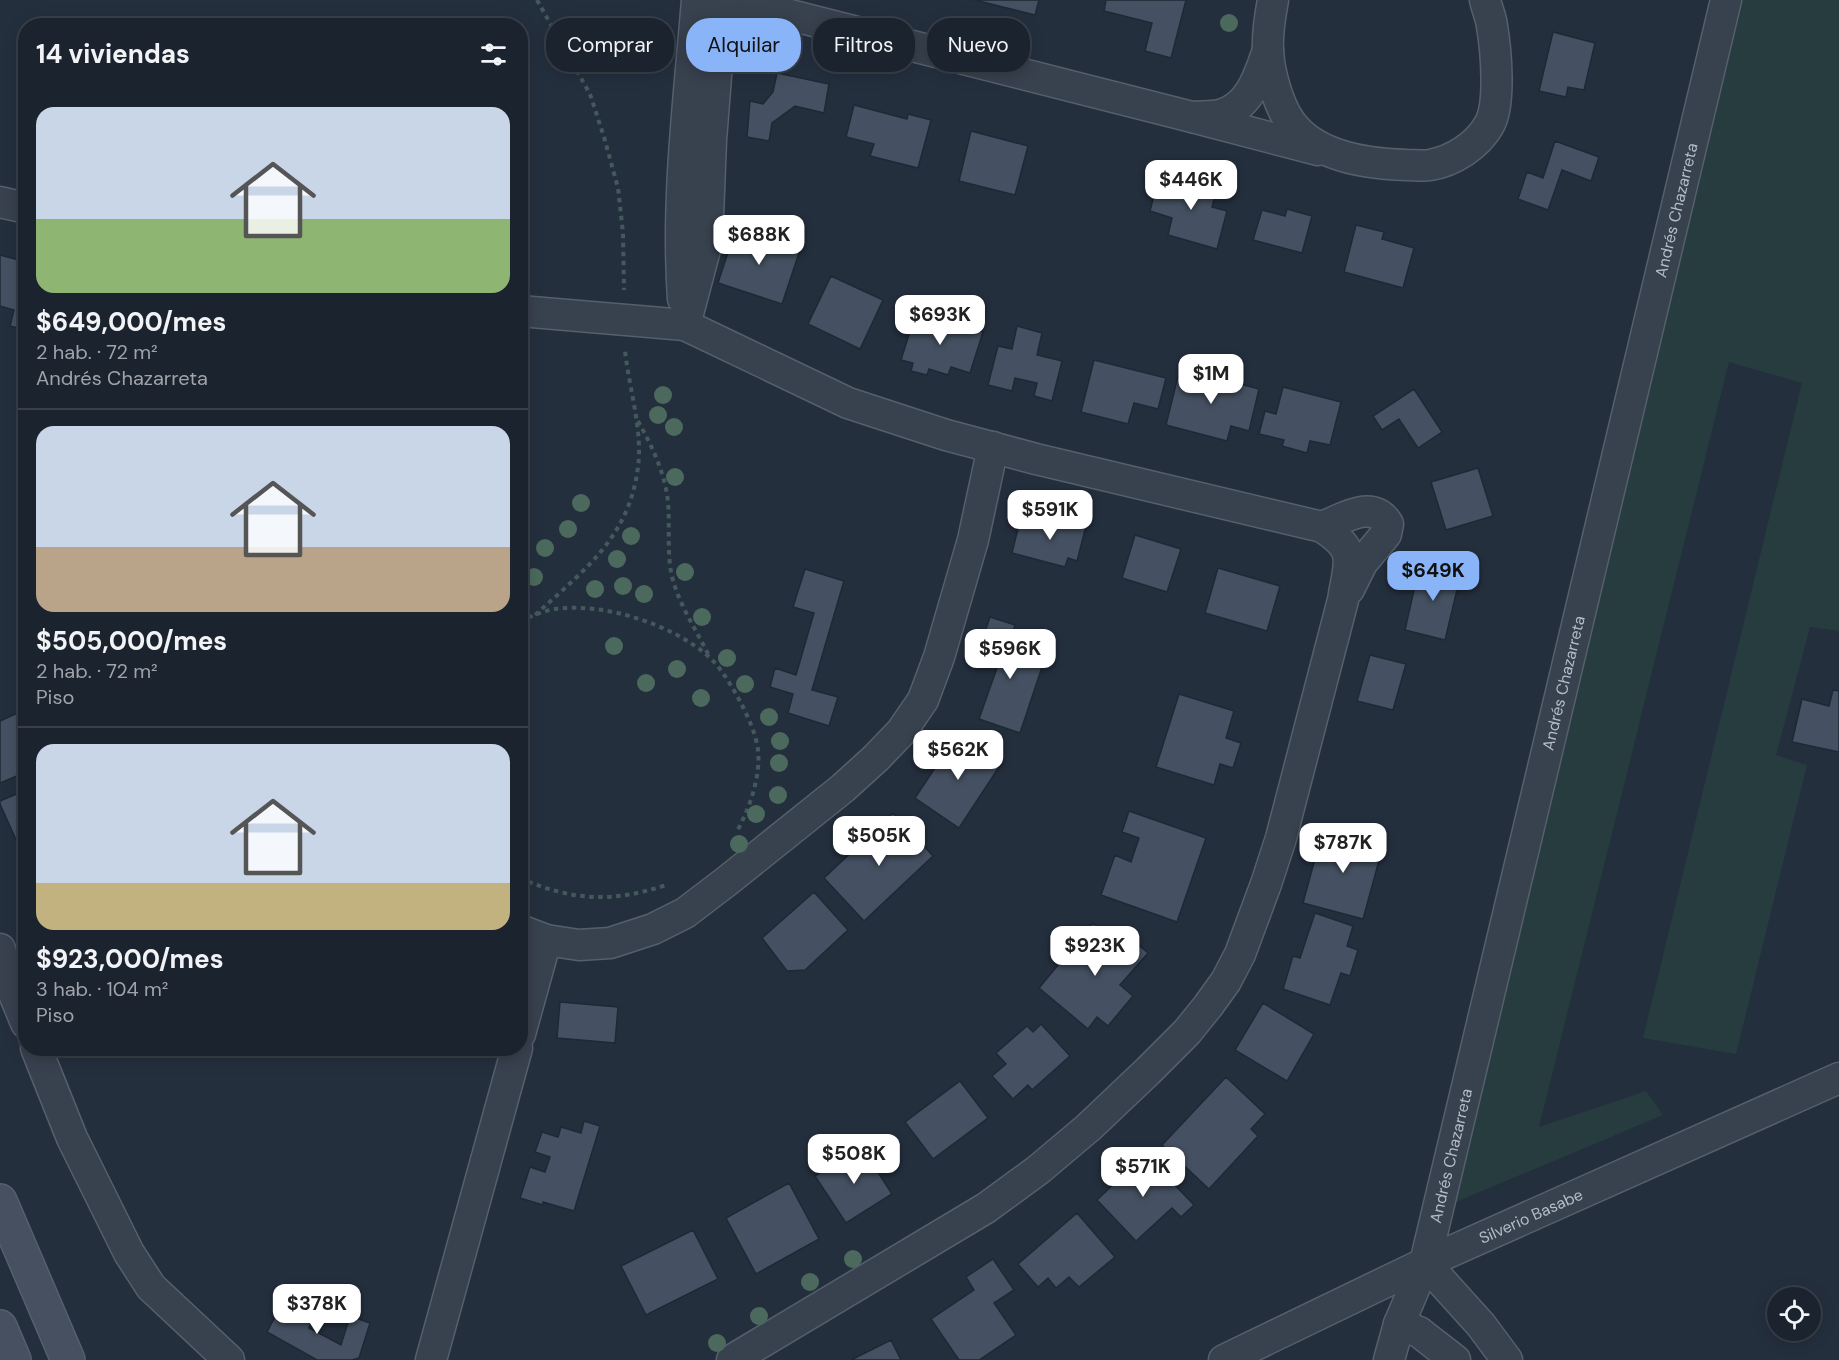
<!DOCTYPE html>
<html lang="es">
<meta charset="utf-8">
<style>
:root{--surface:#1b232e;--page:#242b36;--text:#f1f3f6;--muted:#a0a4aa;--line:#39404a;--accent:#8ab4f8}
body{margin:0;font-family:"DM Sans",sans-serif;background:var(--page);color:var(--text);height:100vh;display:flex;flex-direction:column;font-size:22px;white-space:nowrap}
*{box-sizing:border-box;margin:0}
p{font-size:20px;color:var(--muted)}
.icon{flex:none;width:33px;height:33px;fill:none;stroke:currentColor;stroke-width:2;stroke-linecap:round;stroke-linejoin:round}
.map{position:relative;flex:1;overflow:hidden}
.sheet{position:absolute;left:18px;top:18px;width:510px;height:1038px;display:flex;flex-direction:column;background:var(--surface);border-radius:24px;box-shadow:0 3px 15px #0003,0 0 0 2px var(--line)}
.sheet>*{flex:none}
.guide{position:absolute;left:546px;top:18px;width:570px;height:54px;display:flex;gap:12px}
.buttons{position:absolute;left:1767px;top:1287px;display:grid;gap:12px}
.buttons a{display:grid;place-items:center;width:54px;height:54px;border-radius:50%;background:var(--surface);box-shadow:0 3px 15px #0003,0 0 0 2px var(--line);font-size:30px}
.price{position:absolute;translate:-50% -51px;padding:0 14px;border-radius:12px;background:#fff;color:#222;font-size:20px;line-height:39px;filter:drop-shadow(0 2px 3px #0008)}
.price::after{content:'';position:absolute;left:50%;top:36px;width:18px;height:14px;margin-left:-9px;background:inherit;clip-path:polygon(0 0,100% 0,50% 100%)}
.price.selected{background:var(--accent);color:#111}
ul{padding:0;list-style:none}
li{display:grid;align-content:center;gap:12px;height:318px;padding:0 18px}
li+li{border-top:2px solid var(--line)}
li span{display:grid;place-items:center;height:186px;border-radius:18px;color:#555}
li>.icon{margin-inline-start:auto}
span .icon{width:108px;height:108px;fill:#fffc;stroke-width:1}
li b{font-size:26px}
h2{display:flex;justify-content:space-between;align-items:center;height:72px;padding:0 18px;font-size:26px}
.chip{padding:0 21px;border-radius:24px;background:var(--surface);box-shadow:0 3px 15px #0003,0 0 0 2px var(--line);font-size:21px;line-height:54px}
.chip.selected{background:var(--accent);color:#111}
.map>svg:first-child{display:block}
.green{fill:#263c3f}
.building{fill:#455162;stroke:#1f2835;stroke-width:1.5}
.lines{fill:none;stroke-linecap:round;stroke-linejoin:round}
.street-casing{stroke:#565f6c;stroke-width:33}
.secondary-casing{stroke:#565f6c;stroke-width:36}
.path{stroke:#44595c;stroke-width:4;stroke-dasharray:4.5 4.5;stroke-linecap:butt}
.street{stroke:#38414e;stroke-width:30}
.secondary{stroke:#465061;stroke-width:33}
.tree{fill:#4b6a5d}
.labels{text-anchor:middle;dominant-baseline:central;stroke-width:5;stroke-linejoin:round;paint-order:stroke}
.street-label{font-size:16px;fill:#b4bcc9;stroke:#1d2633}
</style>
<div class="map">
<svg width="1839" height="1360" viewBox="0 0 1839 1360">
<rect width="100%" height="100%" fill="#242f3e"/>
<path class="green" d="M1727 0H1839V631L1810 627 1776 755 1807 765 1736 1054 1643 1038 1802 383 1729 362 1539 1127 1646 1091 1663 1115 1430 1213Z"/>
<path class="building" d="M975 0H1039L1035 15Z
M1106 0H1186L1171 58 1145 51 1152 23 1104 11Z
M1553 32 1595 43 1584 90 1568 87 1566 97 1539 91Z
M777 73 829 84 824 113 795 106 772 123 769 141 747 137 750 101 763 104 773 92Z
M854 105 907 119 908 114 931 120 918 168 870 156 874 144 846 137Z
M971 131 1028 146 1015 195 959 181Z
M1555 141 1599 157 1591 181 1562 170 1548 210 1518 199 1527 172 1543 178Z
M1182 175 1218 185 1212 207 1227 211 1217 249 1168 235 1172 218 1150 211 1158 180 1179 186Z
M1287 209 1312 216 1302 253 1253 240 1262 210 1285 216Z
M1356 225 1384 232 1382 239 1414 248 1403 288 1344 272Z
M736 228 800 250 782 304 718 283Z
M0 255 26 262V330L10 326 14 310 0 306Z
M831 276 883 300 860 349 808 324Z
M916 312 983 332 970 373 951 367 948 375 929 369 927 375 911 371 913 363 901 360Z
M1017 326 1042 333 1037 355 1062 361 1052 401 1034 396 1037 383 1015 378 1012 391 988 385 998 346 1012 349Z
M1094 360 1166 378 1158 409 1134 403 1128 424 1081 412Z
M1180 368 1259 389 1249 431 1231 426 1227 441 1166 425Z
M1283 387 1341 402 1330 445 1310 441 1307 453 1282 446 1284 440 1259 434 1265 411 1276 414Z
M1414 389 1442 432 1418 448 1399 419 1382 430 1373 416Z
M1478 468 1493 516 1446 530 1431 482Z
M1050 516 1086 526 1077 561 1068 558 1065 567 1012 553 1020 520 1047 527Z
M1135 535 1181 549 1167 592 1122 578Z
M1431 560 1456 566 1451 588 1457 590 1445 640 1405 630 1416 581 1425 584Z
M1218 568 1280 586 1267 631 1205 613Z
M805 569 844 581 812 690 838 697 829 726 788 713 793 694 770 687 775 668 796 675 814 613 793 607Z
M990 617 1015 625 1008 648 1044 661 1020 733 979 719 1004 648 982 641Z
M1370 655 1406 664 1393 710 1357 701Z
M1833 690 1839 691V752L1792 742 1802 699 1829 706Z
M1179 694 1234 711 1226 738 1241 743 1233 768 1220 764 1214 785 1156 767Z
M26 709V772L0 783V721Z
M957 735 1001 764 959 828 915 798Z
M26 790V862L0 804V801Z
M1129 811 1206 838 1177 922 1101 895 1115 855 1131 862 1139 838 1122 832Z
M893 813 933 856 864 921 824 878Z
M1323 829 1383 846 1363 919 1303 903Z
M814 892 848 930 805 970 787 971 762 938Z
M1315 913 1353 926 1347 946 1358 950 1350 976 1341 973 1330 1005 1283 989 1293 956 1300 958Z
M1093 923 1114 940 1122 931 1148 953 1120 985 1133 996 1108 1026 1097 1017 1088 1029 1039 988Z
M560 1002 618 1007 615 1043 557 1038Z
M1263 1003 1314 1034 1287 1081 1235 1050Z
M1041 1024 1070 1056 1032 1090 1028 1085 1013 1099 992 1076 1006 1064 996 1053 1027 1026 1033 1032Z
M1226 1077 1265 1114 1251 1129 1258 1136 1209 1189 1162 1145Z
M960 1081 988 1118 933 1159 905 1122Z
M584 1121 600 1126 574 1211 543 1202V1205L520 1198 530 1167 545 1172 550 1157 535 1152 542 1132 558 1137 561 1127 581 1133Z
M861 1146 892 1194 846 1223 815 1176Z
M1145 1154 1194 1205 1181 1217 1172 1208 1136 1241 1097 1200Z
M789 1183 819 1239 756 1274 726 1218Z
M1077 1213 1115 1257 1079 1287 1069 1277 1056 1288 1048 1278 1038 1287 1018 1264Z
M693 1230 718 1279 646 1315 621 1266Z
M993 1259 1014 1290 994 1303 1016 1335 979 1360H959L931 1319 974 1290 966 1277Z
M285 1298 315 1315 309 1328 341 1345 350 1316 370 1323 359 1358 352 1360H317L267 1332Z
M891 1340 901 1360H851Z"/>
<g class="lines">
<defs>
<g id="street">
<path d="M731 0 1192 117"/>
<path d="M1273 0C1270 16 1267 33 1268 50 1269 72 1278 105 1291 123 1316 157 1369 164 1407 165 1415 165 1423 166 1430 165 1453 161 1477 146 1489 125 1501 105 1496 50 1492 26 1491 17 1487 9 1485 0"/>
<path d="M1268 50C1259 76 1250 107 1220 115 1212 117 1201 116 1192 117L1318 150"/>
<path d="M0 202 26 208"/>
<path d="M683 299C676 200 689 99 697 0"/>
<path d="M520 311 685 325 848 403 946 435 1036 459 1322 527C1359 551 1349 561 1343 600L1281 838 1266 884 1240 954 1226 981 1208 1006 1187 1032 1148 1071 1089 1127 1038 1170 986 1208 732 1360"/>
<path d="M685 325 707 242 711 140 722 0"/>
<path d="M1322 527C1343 519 1372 498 1388 524L1386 534 1362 563 1349 589"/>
<path d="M520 930 546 940 579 945 610 943 653 929 685 913 727 881 843 788 876 758 901 732 923 700 939 657 973 540 993 447"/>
<path d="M0 949 7 977 26 1023"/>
<path d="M520 1034 546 940"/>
<path d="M36 1048 72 1138 129 1253 151 1287 229 1360"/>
<path d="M1425 1263 1481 1325 1507 1360"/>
<path d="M1399 1324 1419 1332 1455 1360"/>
<path d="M431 1360 517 1048"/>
<path id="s1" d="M1224 1360 1425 1263 1839 1078"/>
<path id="s2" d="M1389 1360 1399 1324 1425 1263 1726 0"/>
</g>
<path id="secondary" d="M0 1201 68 1360
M0 1327 14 1360"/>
</defs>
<use href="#street" class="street-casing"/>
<use href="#secondary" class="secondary-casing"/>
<path class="path" d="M537 0 590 94 604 137 618 188 623 233 624 290
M638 421C652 446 665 473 668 502 670 525 667 549 671 572 677 602 696 629 709 656
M535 615C588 567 634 533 639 456 640 421 629 386 625 351
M520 621C532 616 543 611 555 609 604 602 674 625 709 657 723 670 732 687 741 703 748 717 756 734 758 750 761 777 749 810 736 833
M520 878C572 901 613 903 666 885"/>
<use href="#street" class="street"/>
<use href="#secondary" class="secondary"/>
</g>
<g class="tree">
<circle cx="1229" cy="23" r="9"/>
<circle cx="663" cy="395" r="9"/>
<circle cx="658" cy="415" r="9"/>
<circle cx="674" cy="427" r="9"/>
<circle cx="675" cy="477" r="9"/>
<circle cx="581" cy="503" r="9"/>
<circle cx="568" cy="529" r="9"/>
<circle cx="631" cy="536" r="9"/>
<circle cx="545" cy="548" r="9"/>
<circle cx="617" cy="559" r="9"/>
<circle cx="685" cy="572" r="9"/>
<circle cx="534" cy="577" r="9"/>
<circle cx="623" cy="586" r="9"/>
<circle cx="595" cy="589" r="9"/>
<circle cx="644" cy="594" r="9"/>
<circle cx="702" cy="617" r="9"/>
<circle cx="614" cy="646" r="9"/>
<circle cx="727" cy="658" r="9"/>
<circle cx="677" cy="669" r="9"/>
<circle cx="646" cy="683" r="9"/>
<circle cx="745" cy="684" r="9"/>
<circle cx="701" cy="698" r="9"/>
<circle cx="769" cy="717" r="9"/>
<circle cx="780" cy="741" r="9"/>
<circle cx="779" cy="763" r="9"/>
<circle cx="778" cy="795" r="9"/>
<circle cx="756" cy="814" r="9"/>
<circle cx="739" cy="844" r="9"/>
<circle cx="853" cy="1259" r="9"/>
<circle cx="810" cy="1282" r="9"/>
<circle cx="759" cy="1316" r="9"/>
<circle cx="717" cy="1343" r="9"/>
</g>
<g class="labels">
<g class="street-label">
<text stroke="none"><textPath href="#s2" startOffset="1186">Andrés Chazarreta</textPath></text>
<text stroke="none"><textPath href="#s2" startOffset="700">Andrés Chazarreta</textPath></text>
<text stroke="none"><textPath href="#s2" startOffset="214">Andrés Chazarreta</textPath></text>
<text stroke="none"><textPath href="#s1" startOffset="339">Silverio Basabe</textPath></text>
</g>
</g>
</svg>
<div class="buttons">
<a><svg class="icon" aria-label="locate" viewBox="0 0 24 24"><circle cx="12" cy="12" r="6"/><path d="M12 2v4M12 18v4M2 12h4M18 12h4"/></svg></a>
</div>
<b class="price" style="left:1191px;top:211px">$446K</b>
<b class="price" style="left:759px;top:266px">$688K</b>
<b class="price" style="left:940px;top:346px">$693K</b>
<b class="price" style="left:1211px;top:405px">$1M</b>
<b class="price" style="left:1050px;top:541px">$591K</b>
<b class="price selected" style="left:1433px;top:602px">$649K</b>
<b class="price" style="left:1010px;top:680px">$596K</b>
<b class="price" style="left:958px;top:781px">$562K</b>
<b class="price" style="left:879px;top:867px">$505K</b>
<b class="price" style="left:1343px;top:874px">$787K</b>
<b class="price" style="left:1095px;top:977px">$923K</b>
<b class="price" style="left:854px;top:1185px">$508K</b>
<b class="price" style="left:1143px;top:1198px">$571K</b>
<b class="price" style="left:317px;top:1335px">$378K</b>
<div class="guide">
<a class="chip">Comprar</a>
<a class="chip selected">Alquilar</a>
<a class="chip">Filtros</a>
<a class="chip">Nuevo</a>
</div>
<section class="sheet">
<h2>14 viviendas<svg class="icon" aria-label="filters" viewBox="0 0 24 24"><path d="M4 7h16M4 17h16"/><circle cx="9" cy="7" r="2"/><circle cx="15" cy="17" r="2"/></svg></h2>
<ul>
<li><span style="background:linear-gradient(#c9d6e8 60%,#8fb573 0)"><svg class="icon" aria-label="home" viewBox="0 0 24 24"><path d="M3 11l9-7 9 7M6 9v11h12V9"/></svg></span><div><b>$649,000/mes</b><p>2 hab. · 72 m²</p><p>Andrés Chazarreta</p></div></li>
<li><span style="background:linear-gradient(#c9d6e8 65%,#b9a48a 0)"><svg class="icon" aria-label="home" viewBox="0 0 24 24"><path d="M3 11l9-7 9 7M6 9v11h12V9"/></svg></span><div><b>$505,000/mes</b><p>2 hab. · 72 m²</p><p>Piso</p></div></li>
<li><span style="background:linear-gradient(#c9d6e8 75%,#c2b280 0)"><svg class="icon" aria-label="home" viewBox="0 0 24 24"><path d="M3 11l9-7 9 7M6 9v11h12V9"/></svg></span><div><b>$923,000/mes</b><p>3 hab. · 104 m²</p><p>Piso</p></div></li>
</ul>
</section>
</div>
